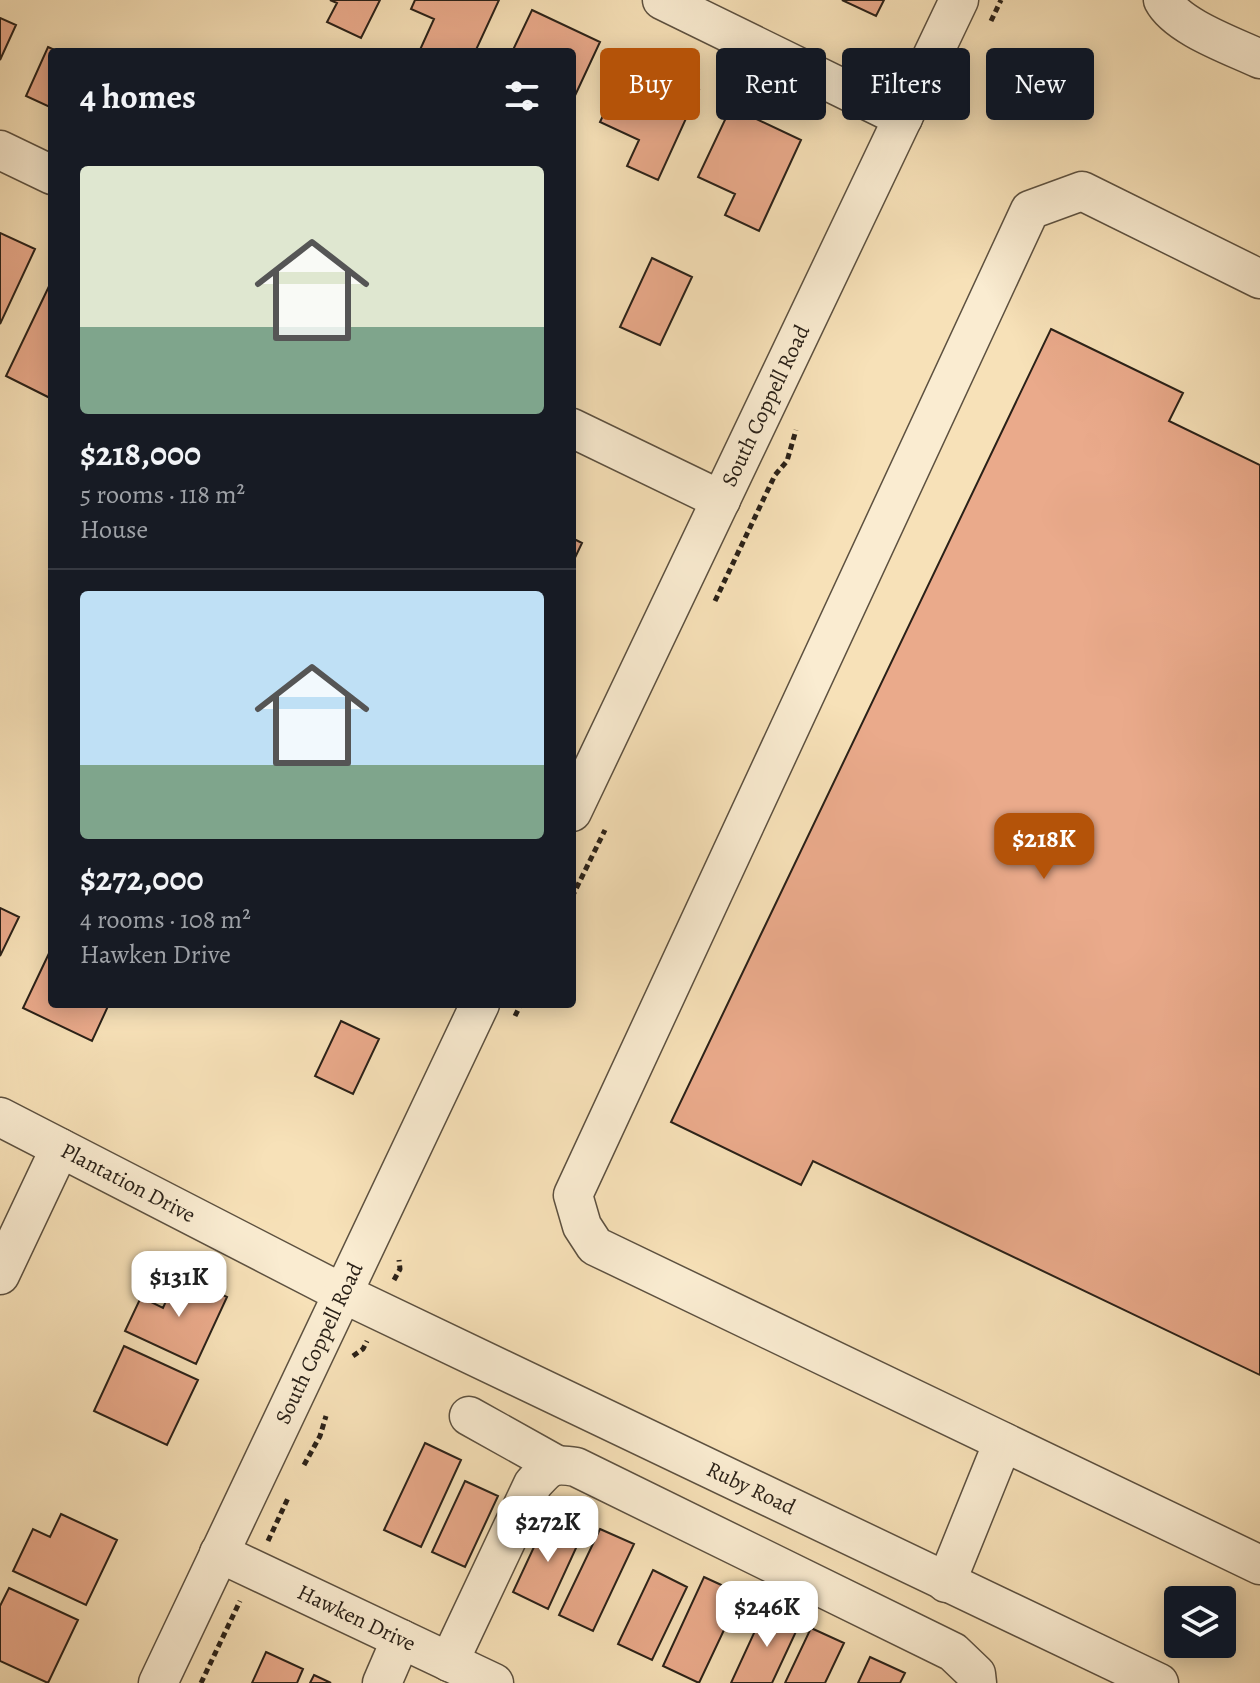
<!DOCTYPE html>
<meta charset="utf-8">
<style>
:root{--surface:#171b24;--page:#20242c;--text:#f1f3f6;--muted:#9ea1a6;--line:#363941;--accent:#b45309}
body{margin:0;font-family:Alegreya,serif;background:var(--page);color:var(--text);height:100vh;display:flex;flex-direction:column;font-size:30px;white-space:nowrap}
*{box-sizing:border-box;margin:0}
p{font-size:26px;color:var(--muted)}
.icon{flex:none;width:44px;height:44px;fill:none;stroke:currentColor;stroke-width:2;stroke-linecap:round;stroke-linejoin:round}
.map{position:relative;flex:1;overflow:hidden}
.side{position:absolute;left:48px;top:48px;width:528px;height:960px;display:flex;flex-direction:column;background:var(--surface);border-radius:8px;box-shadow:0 4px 20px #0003}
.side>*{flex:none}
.guide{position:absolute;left:600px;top:48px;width:540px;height:72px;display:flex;gap:16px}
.buttons{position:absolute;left:1164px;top:1586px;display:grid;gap:16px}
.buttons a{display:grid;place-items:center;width:72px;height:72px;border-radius:8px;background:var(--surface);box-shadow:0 4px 20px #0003;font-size:40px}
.price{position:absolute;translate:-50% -68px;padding:0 18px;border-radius:16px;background:#fff;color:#222;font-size:26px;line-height:52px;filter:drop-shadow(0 2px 4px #0008)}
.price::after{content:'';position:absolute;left:50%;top:48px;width:24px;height:18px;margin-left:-12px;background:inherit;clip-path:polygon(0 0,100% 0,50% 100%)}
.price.on{background:var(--accent);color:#fff}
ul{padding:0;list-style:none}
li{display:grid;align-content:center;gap:16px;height:424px;padding:0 32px}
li+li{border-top:2px solid var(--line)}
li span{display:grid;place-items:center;height:248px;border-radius:8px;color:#555}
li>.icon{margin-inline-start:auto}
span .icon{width:144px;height:144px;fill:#fffc;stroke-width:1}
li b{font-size:34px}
h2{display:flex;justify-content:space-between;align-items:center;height:96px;padding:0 32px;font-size:34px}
.tag{padding:0 28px;border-radius:8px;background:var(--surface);box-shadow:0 4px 20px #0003;font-size:28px;line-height:72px}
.tag.on{background:var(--accent);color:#fff}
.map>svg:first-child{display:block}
.building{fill:#eaaa8b;stroke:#2a2118;stroke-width:2}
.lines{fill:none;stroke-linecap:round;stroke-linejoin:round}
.minor-casing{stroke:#5d5140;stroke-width:41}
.path{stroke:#2a2118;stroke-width:5;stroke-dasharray:6 4;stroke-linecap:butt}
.minor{stroke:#faecd1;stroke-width:38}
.labels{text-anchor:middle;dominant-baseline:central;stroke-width:6;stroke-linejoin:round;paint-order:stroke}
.street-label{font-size:22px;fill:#2a2118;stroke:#faecd1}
</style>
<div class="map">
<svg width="1260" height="1683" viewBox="0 0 1260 1683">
<rect width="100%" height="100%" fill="#f7e1b8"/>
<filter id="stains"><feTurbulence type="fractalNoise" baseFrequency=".0025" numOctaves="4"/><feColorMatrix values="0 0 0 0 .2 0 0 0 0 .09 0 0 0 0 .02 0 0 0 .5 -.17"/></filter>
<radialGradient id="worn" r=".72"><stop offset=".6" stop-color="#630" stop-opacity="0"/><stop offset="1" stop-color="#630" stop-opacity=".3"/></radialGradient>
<path class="building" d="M330 0H380L361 38 327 22 337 3Z
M415 0H499L475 52H419L434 19 411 9Z
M842 0H884L876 16Z
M532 10 600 42 572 102V52H512Z
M0 18 16 25 0 60Z
M48 47 59 52H52V108L26 96Z
M630 58 699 90 658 180 627 166 639 140 600 122Z
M731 107 801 140 759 231 725 215 735 194 698 177Z
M0 233 35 249 0 324Z
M652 258 692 277 660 345 620 327Z
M52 280V393L50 398 6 376Z
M1051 329 1183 393 1169 421 1260 465V1375L813 1161 801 1185 671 1122Z
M572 538 582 543 572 564Z
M0 908 19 917 0 956Z
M52 947V1004H109L92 1041 23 1008Z
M341 1021 379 1039 353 1094 315 1076Z
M178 1274 227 1297 196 1364 125 1331 141 1297 163 1308Z
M124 1346 198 1380 167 1445 94 1411Z
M425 1443 461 1460 421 1547 384 1530Z
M465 1481 498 1496 465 1567 432 1552Z
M61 1514 117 1540 86 1605 13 1571 33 1529 50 1537Z
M547 1519 582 1535 548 1609 513 1592Z
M600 1529 634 1544 593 1631 559 1615Z
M653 1570 687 1587 652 1660 618 1644Z
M704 1577 741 1594 699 1683 663 1666Z
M9 1588 78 1620 48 1683 0 1661V1606Z
M766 1607 800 1623 772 1683H731Z
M811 1628 844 1643 825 1683H785Z
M266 1652 303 1669 297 1683H252Z
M870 1657 905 1673 900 1683H858Z
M314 1675 331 1683H310Z"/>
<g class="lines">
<defs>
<g id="minor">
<path d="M662 0 903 118"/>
<path d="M1163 0C1177 27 1233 46 1260 59"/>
<path d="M0 150 52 175"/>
<path d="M1260 279 1082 191 1030 210 573 1195 582 1226 595 1246 1260 1565"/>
<path d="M572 428 721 500"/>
<path id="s1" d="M572 812 959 0"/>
<path id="s2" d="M0 1117 342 1293 1159 1683"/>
<path d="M0 1275 60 1148"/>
<path d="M469 1416 555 1464"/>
<path id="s3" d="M219 1553 494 1683"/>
<path d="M946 1583 1003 1442"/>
<path d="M449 1662 533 1484C549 1466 552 1463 576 1467L953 1652 976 1674 977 1683"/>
<path id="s4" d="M158 1683 480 1004"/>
<path d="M382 1683 401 1639"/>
</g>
</defs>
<use href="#minor" class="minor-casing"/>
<path class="path" d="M991 21 1001 0
M715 601 775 475 787 461 796 430
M572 897 605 830
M515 1016 521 1004
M394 1280 400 1269 399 1260
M353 1356 363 1349 367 1341
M304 1465 320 1436 326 1416
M268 1541 289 1496
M201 1683 240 1601"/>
<use href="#minor" class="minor"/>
</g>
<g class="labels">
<g class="street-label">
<text stroke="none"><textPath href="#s1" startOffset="450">South Coppell Road</textPath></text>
<text stroke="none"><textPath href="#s2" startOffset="144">Plantation Drive</textPath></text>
<text stroke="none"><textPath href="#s4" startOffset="376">South Coppell Road</textPath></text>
<text stroke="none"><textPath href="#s2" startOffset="838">Ruby Road</textPath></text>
<text stroke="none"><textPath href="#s3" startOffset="152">Hawken Drive</textPath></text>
</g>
</g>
<rect width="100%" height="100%" filter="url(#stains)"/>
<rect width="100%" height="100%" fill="url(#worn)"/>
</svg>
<div class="buttons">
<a><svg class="icon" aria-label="layers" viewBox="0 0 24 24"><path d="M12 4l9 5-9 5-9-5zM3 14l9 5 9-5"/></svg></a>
</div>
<b class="price on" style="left:1044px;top:881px">$218K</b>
<b class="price" style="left:179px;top:1319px">$131K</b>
<b class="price" style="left:548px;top:1564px">$272K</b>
<b class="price" style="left:767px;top:1649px">$246K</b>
<div class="guide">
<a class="tag on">Buy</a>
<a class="tag">Rent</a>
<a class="tag">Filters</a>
<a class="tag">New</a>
</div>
<section class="side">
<h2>4 homes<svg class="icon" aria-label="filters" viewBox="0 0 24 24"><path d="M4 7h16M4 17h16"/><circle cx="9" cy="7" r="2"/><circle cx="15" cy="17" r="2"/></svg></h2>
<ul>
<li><span style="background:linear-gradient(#dfe7d0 65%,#7fa58c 0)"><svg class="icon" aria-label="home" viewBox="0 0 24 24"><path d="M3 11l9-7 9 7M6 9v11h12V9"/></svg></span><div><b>$218,000</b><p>5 rooms · 118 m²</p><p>House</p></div></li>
<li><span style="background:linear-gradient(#bfe0f5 70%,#7fa58c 0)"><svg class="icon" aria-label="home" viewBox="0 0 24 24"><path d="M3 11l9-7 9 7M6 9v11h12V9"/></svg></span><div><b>$272,000</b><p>4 rooms · 108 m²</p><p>Hawken Drive</p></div></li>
</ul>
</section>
</div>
